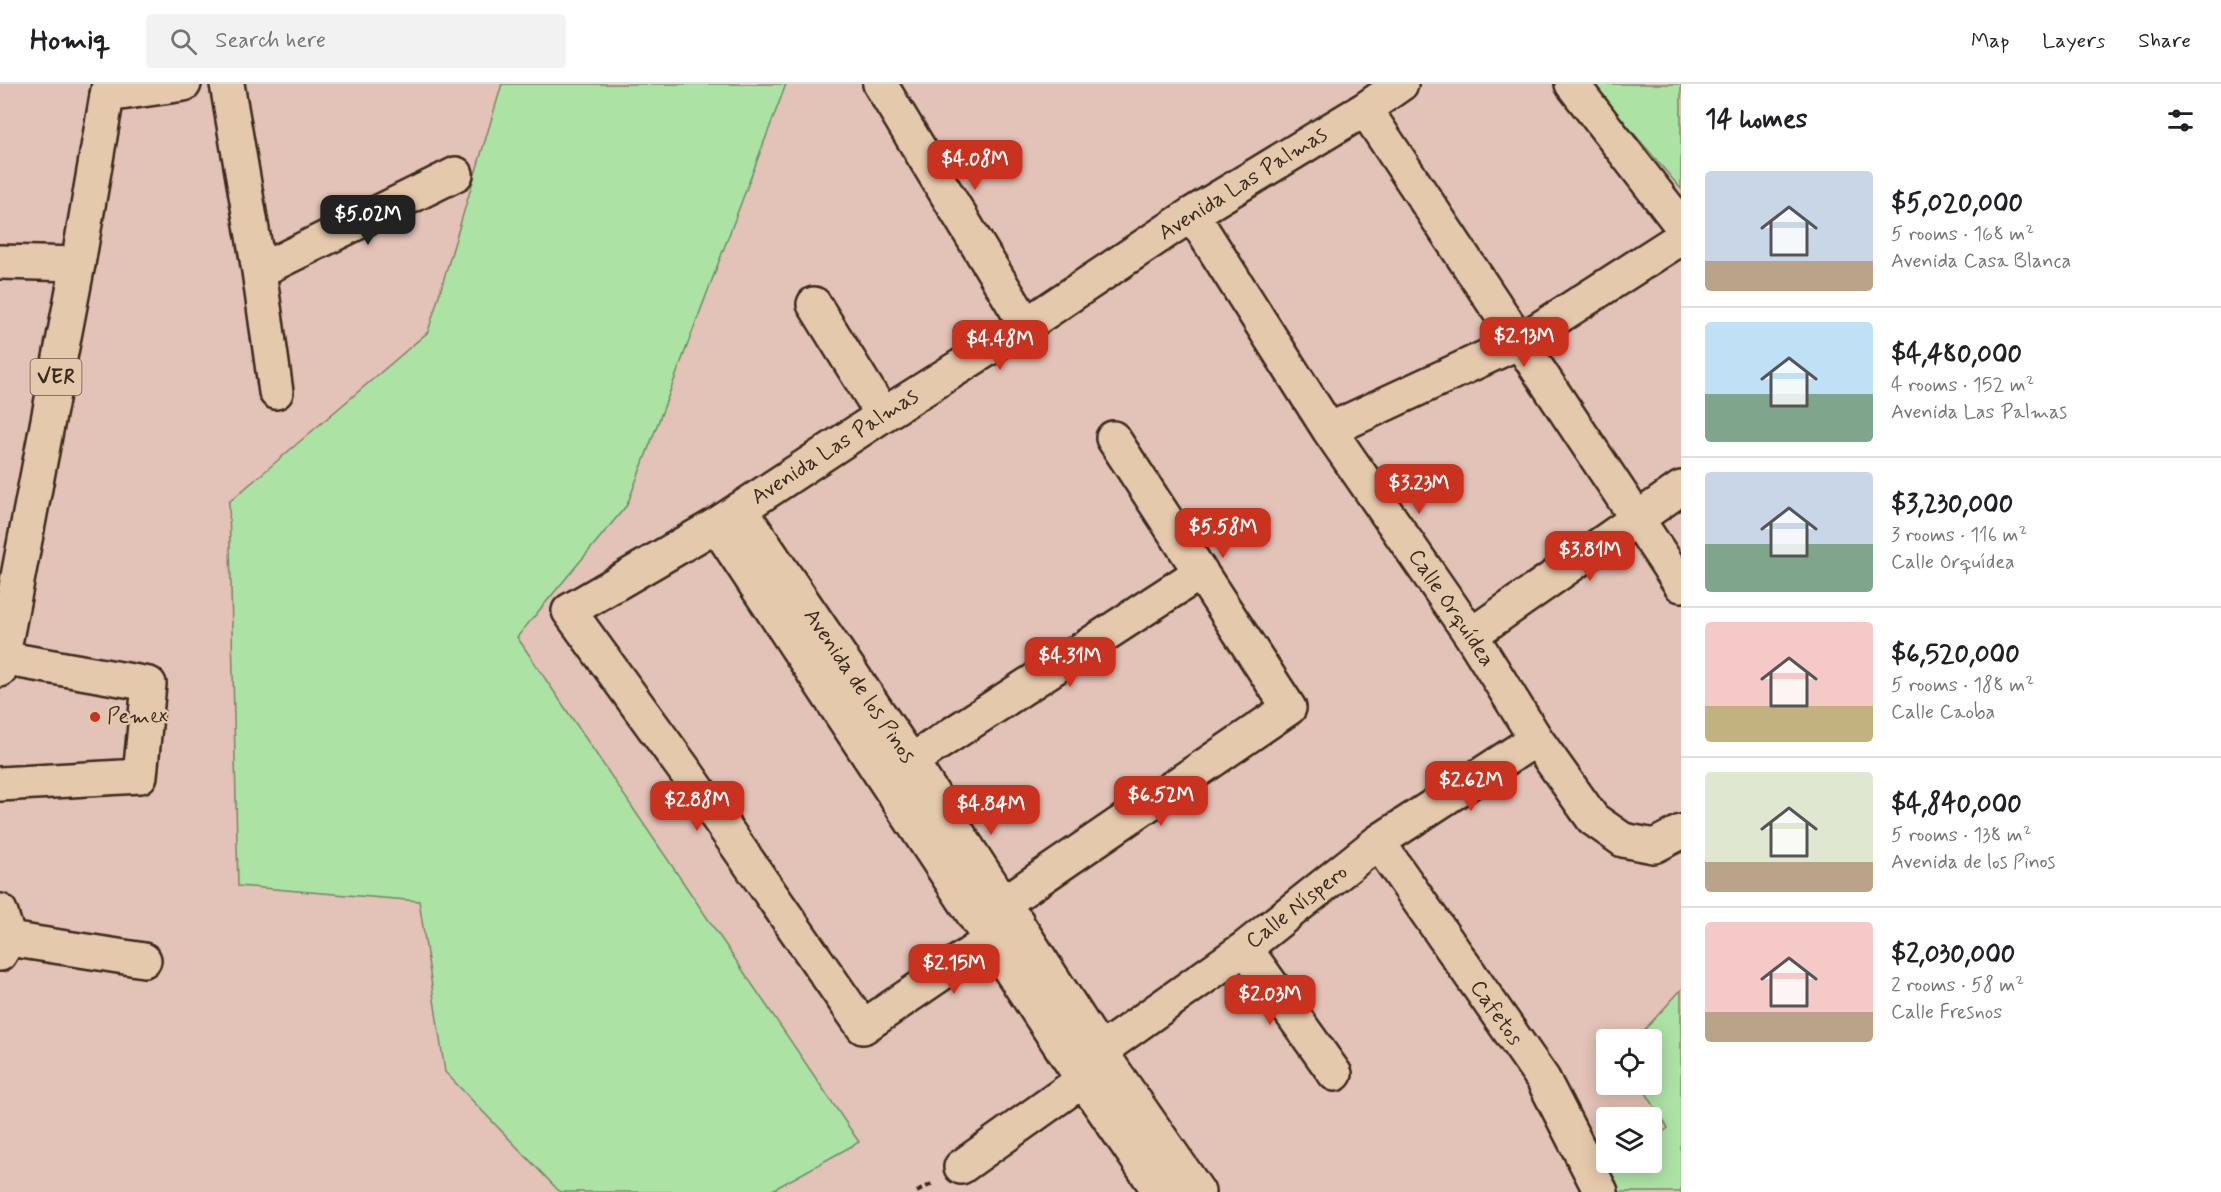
<!DOCTYPE html>
<meta charset="utf-8">
<style>
:root{--surface:#fff;--page:#f2f2f2;--text:#202124;--muted:#757577;--line:#e0e0e0;--accent:#c8321e}
body{margin:0;font-family:Mynerve,sans-serif;background:var(--page);color:var(--text);height:100vh;display:flex;flex-direction:column;font-size:22px;white-space:nowrap}
*{box-sizing:border-box;margin:0}
p{font-size:20px;color:var(--muted)}
.icon{flex:none;width:33px;height:33px;fill:none;stroke:currentColor;stroke-width:2;stroke-linecap:round;stroke-linejoin:round}
.map{position:relative;flex:1;overflow:hidden}
.sheet{display:flex;flex-direction:column;background:var(--surface);width:540px}
.sheet>*{flex:none}
.controls{position:absolute;left:1596px;top:945px;display:grid;gap:12px}
.controls a{display:grid;place-items:center;width:66px;height:66px;border-radius:6px;background:var(--surface);box-shadow:0 3px 15px #0003;font-size:30px}
.price{position:absolute;translate:-50% -51px;padding:0 14px;border-radius:12px;background:var(--accent);color:#fff;font-size:20px;line-height:39px;filter:drop-shadow(0 2px 3px #0008)}
.price::after{content:'';position:absolute;left:50%;top:36px;width:18px;height:14px;margin-left:-9px;background:inherit;clip-path:polygon(0 0,100% 0,50% 100%)}
.price.current{background:#222;color:#fff}
ul{padding:0;list-style:none}
li{display:flex;align-items:center;gap:18px;height:150px;padding:0 24px}
li+li{border-top:2px solid var(--line)}
li span{display:grid;place-items:center;flex:none;width:168px;height:120px;border-radius:6px;color:#555}
li>.icon{margin-inline-start:auto}
span .icon{width:72px;height:72px;fill:#fffc;stroke-width:1}
li b{font-size:26px}
h2{display:flex;justify-content:space-between;align-items:center;height:72px;padding:0 24px;font-size:26px}
header{display:flex;align-items:center;gap:36px;box-sizing:border-box;height:84px;padding:0 30px;background:var(--surface);border-bottom:2px solid var(--line)}
header strong{font-size:28px}
nav{display:flex;gap:33px;margin-inline-start:auto;font-size:21px}
.search{width:420px;height:54px;background:var(--page);display:flex;align-items:center;gap:15px;box-sizing:border-box;padding:0 21px;border-radius:6px;color:var(--muted);font-size:22px}
main{display:flex;flex:1;min-height:0}
.map>svg:first-child{display:block}
.green{fill:#ade2a5;stroke:#748662;stroke-width:1.5}
.lines{fill:none;stroke-linecap:round;stroke-linejoin:round}
.minor-casing{stroke:#3b2a1e;stroke-width:38}
.major-casing{stroke:#3b2a1e;stroke-width:38}
.path{stroke:#3b2a1e;stroke-width:4;stroke-dasharray:6 4.5;stroke-linecap:butt}
.minor{stroke:#e5c9ac;stroke-width:33}
.major{stroke:#e5c9ac;stroke-width:33}
.poi-dot{fill:#c8321e;stroke:#e5c9ac;stroke-width:2}
.labels{text-anchor:middle;dominant-baseline:central;stroke-width:4.5;stroke-linejoin:round;paint-order:stroke}
.shield{fill:#e5c9ac;stroke:#6e5a49;stroke-width:1.5}
.shield-label{font-size:21px;font-weight:bold;fill:#3b2a1e}
.street-label{font-size:22px;fill:#3b2a1e;stroke:#e5c9ac}
.poi-label{font-size:22px;fill:#3b2a1e;stroke:#e5c9ac;text-anchor:start}
</style>
<header>
<strong>Homiq</strong>
<div class="search"><svg class="icon" aria-label="search" viewBox="0 0 24 24"><circle cx="10" cy="10" r="6"/><path d="M15 15l6 6"/></svg>Search here</div>
<nav><a>Map</a><a>Layers</a><a>Share</a></nav>
</header>
<main>
<div class="map">
<svg width="1681" height="1108" viewBox="0 0 1681 1108">
<rect width="100%" height="100%" fill="#e3c2b7"/>
<filter id="ink" filterUnits="userSpaceOnUse"><feTurbulence type="fractalNoise" baseFrequency=".0167" numOctaves="2"/><feDisplacementMap in="SourceGraphic" scale="12" xChannelSelector="R" yChannelSelector="G"/><feConvolveMatrix kernelMatrix="1 2 1 2 8 2 1 2 1" color-interpolation-filters="sRGB"/></filter>
<g filter="url(#ink)">
<path class="green" d="M502 0H786L627 421 517 553 859 1058 769 1108H560L445 988 419 817 238 802 229 418 428 248Z
M1592 0H1681V105Z
M1681 906V1108H1610L1597 1094 1619 1079 1652 1078V1056L1668 1044 1641 1001 1652 1000V956L1636 955Z"/>
<g class="lines">
<defs>
<path id="minor" d="M227 0 259 187 276 308
M880 0 1026 241
M1572 0 1681 141
M107 11 184 0
M1365 25 1681 501
M1192 130 1329 346 1471 551 1536 655 1593 735 1623 756 1654 762 1681 748
M0 178 78 180
M259 187 456 90
M814 220 883 331
M1329 346 1519 258 1681 154
M740 425 911 677 1100 967 1198 1108
M716 441 1083 996 1160 1108
M1471 551 1681 404
M911 677 1201 488
M0 700 140 692 149 600 2 574
M1378 758 1543 995 1601 1108
M1004 819 1289 624 1113 354
M0 827 9 855 0 870
M1017 838 863 943 686 688 569 527 716 441 883 331 1026 241 1192 130 1365 25 1401 0
M9 855 144 876
M1245 864 1335 990
M961 1083 1083 996 1100 967 1245 864 1378 758 1536 655"/>
<path id="major" d="M0 586 78 180 109 0"/>
</defs>
<use href="#minor" class="minor-casing"/>
<use href="#major" class="major-casing"/>
<path class="path" d="M917 1108 935 1098"/>
<use href="#minor" class="minor"/>
<use href="#major" class="major"/>
</g>
</g>
<circle class="poi-dot" cx="95" cy="633" r="6"/>
<g class="labels">
<rect class="shield" x="30.5" y="275" width="51" height="36" rx="4.5"/>
<g class="shield-label">
<text x="56" y="293">VER</text>
</g>
<g class="street-label">
<text transform="translate(1243 100) rotate(-32)">Avenida Las Palmas</text>
<text transform="translate(835 363) rotate(-33)">Avenida Las Palmas</text>
<text transform="translate(1451 524) rotate(56)">Calle Orquídea</text>
<text transform="translate(859 602) rotate(56)">Avenida de los Pinos</text>
<text transform="translate(1297 823) rotate(-38)">Calle Níspero</text>
<text transform="translate(1496 929) rotate(55)">Cafetos</text>
</g>
<g class="poi-label">
<text x="107" y="633">Pemex</text>
</g>
</g>
</svg>
<div class="controls">
<a><svg class="icon" aria-label="locate" viewBox="0 0 24 24"><circle cx="12" cy="12" r="6"/><path d="M12 2v4M12 18v4M2 12h4M18 12h4"/></svg></a>
<a><svg class="icon" aria-label="layers" viewBox="0 0 24 24"><path d="M12 4l9 5-9 5-9-5zM3 14l9 5 9-5"/></svg></a>
</div>
<b class="price" style="left:975px;top:107px">$4.08M</b>
<b class="price current" style="left:368px;top:162px">$5.02M</b>
<b class="price" style="left:1524px;top:284px">$2.13M</b>
<b class="price" style="left:1000px;top:287px">$4.48M</b>
<b class="price" style="left:1419px;top:431px">$3.23M</b>
<b class="price" style="left:1223px;top:475px">$5.58M</b>
<b class="price" style="left:1590px;top:498px">$3.81M</b>
<b class="price" style="left:1070px;top:604px">$4.31M</b>
<b class="price" style="left:1471px;top:728px">$2.62M</b>
<b class="price" style="left:1161px;top:743px">$6.52M</b>
<b class="price" style="left:697px;top:748px">$2.88M</b>
<b class="price" style="left:991px;top:752px">$4.84M</b>
<b class="price" style="left:954px;top:911px">$2.15M</b>
<b class="price" style="left:1270px;top:942px">$2.03M</b>
</div>
<section class="sheet">
<h2>14 homes<svg class="icon" aria-label="filters" viewBox="0 0 24 24"><path d="M4 7h16M4 17h16"/><circle cx="9" cy="7" r="2"/><circle cx="15" cy="17" r="2"/></svg></h2>
<ul>
<li><span style="background:linear-gradient(#c9d6e8 75%,#b9a48a 0)"><svg class="icon" aria-label="home" viewBox="0 0 24 24"><path d="M3 11l9-7 9 7M6 9v11h12V9"/></svg></span><div><b>$5,020,000</b><p>5 rooms · 168 m²</p><p>Avenida Casa Blanca</p></div></li>
<li><span style="background:linear-gradient(#bfe0f5 60%,#7fa58c 0)"><svg class="icon" aria-label="home" viewBox="0 0 24 24"><path d="M3 11l9-7 9 7M6 9v11h12V9"/></svg></span><div><b>$4,480,000</b><p>4 rooms · 152 m²</p><p>Avenida Las Palmas</p></div></li>
<li><span style="background:linear-gradient(#c9d6e8 60%,#7fa58c 0)"><svg class="icon" aria-label="home" viewBox="0 0 24 24"><path d="M3 11l9-7 9 7M6 9v11h12V9"/></svg></span><div><b>$3,230,000</b><p>3 rooms · 116 m²</p><p>Calle Orquídea</p></div></li>
<li><span style="background:linear-gradient(#f6c9c9 70%,#c2b280 0)"><svg class="icon" aria-label="home" viewBox="0 0 24 24"><path d="M3 11l9-7 9 7M6 9v11h12V9"/></svg></span><div><b>$6,520,000</b><p>5 rooms · 188 m²</p><p>Calle Caoba</p></div></li>
<li><span style="background:linear-gradient(#dfe7d0 75%,#b9a48a 0)"><svg class="icon" aria-label="home" viewBox="0 0 24 24"><path d="M3 11l9-7 9 7M6 9v11h12V9"/></svg></span><div><b>$4,840,000</b><p>5 rooms · 138 m²</p><p>Avenida de los Pinos</p></div></li>
<li><span style="background:linear-gradient(#f6c9c9 75%,#b9a48a 0)"><svg class="icon" aria-label="home" viewBox="0 0 24 24"><path d="M3 11l9-7 9 7M6 9v11h12V9"/></svg></span><div><b>$2,030,000</b><p>2 rooms · 58 m²</p><p>Calle Fresnos</p></div></li>
</ul>
</section>
</main>
